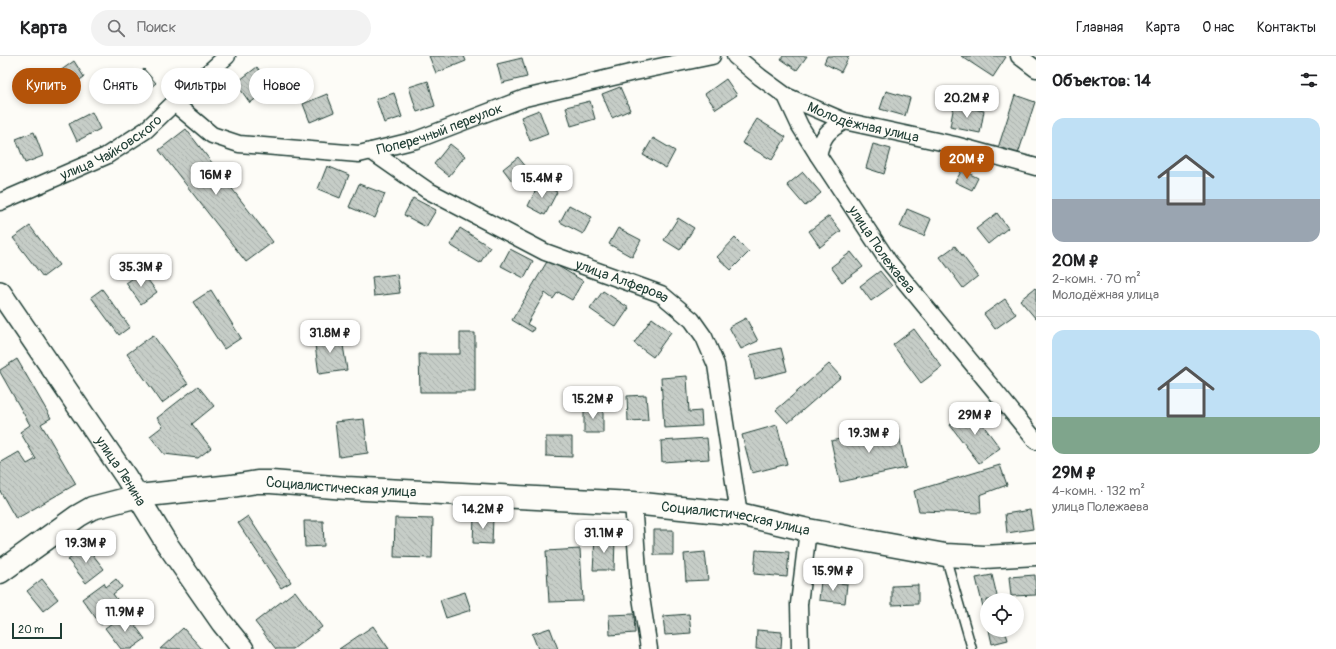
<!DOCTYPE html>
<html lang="ru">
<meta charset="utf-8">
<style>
:root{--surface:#fff;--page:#f2f2f2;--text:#202124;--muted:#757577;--line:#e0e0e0;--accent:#b45309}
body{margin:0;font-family:Pangolin,sans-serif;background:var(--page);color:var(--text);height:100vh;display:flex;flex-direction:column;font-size:15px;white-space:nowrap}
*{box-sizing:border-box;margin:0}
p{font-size:13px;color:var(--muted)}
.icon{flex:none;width:22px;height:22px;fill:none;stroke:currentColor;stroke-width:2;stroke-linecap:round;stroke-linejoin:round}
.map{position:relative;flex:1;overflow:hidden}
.drawer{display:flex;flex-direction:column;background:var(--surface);width:300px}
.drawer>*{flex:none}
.guide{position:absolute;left:12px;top:12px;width:380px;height:36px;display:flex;gap:8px}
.controls{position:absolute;left:980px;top:537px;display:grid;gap:8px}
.controls a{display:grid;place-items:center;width:44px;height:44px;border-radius:50%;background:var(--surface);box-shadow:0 2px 6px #0003;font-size:20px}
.scale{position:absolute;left:12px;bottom:10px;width:50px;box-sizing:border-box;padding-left:4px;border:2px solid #1f3d34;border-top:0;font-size:11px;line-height:14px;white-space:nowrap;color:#1f3d34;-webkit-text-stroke:3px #fdfcf7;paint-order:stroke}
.price{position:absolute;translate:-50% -34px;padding:0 9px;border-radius:8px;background:#fff;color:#222;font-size:13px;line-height:26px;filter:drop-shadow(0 1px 2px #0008)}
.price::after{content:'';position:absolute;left:50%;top:24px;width:12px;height:9px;margin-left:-6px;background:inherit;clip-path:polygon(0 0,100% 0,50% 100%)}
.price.selected{background:var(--accent);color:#fff}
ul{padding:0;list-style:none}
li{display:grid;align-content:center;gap:8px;height:212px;padding:0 16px}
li+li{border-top:1px solid var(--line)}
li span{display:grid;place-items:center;height:124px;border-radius:12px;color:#555}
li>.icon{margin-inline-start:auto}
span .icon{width:72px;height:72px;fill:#fffc;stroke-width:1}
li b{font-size:17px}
h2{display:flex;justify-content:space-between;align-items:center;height:48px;padding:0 16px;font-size:17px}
.chip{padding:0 14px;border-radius:18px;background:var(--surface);box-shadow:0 2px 6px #0003;font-size:14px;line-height:36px}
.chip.selected{background:var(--accent);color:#fff}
header{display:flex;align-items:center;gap:24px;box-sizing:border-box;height:56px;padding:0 20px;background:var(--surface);border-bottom:1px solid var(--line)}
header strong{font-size:19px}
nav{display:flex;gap:22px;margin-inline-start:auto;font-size:14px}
.search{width:280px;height:36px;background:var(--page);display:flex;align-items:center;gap:10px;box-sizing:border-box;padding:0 14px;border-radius:22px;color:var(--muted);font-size:15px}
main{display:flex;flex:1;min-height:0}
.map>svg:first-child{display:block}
.building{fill:url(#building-back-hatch);stroke:#1f3d34}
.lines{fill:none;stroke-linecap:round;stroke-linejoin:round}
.service-casing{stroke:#1f3d34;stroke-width:11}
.minor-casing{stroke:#1f3d34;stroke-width:19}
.tertiary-casing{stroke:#1f3d34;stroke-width:24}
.primary-casing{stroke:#1f3d34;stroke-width:25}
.service{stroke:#fdfcf7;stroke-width:8}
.minor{stroke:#fdfcf7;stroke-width:16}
.tertiary{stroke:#fdfcf7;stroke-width:21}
.primary{stroke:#fdfcf7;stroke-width:22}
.labels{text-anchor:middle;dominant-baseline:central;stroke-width:3;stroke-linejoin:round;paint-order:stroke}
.street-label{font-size:14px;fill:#1f3d34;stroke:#fdfcf7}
</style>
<header>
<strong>Карта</strong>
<div class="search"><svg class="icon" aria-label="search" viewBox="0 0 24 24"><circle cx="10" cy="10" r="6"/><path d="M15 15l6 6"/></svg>Поиск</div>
<nav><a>Главная</a><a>Карта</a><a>О нас</a><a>Контакты</a></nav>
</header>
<main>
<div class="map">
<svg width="1036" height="593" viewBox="0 0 1036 593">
<defs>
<pattern id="building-back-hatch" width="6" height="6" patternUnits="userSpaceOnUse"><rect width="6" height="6" fill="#c6cdc7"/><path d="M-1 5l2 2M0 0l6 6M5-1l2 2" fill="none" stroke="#aab1ac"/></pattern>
</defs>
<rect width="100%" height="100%" fill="#fdfcf7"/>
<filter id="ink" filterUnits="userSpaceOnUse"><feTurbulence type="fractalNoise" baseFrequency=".025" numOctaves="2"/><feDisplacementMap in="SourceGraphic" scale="8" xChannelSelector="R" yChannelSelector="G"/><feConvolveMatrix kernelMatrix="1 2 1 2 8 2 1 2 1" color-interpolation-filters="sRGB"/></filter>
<g filter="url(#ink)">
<path class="building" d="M429 0H464L466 5 436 17Z
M783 0H807L797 14 781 3Z
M827 0H849L841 16 824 7Z
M961 0H1004L1006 1 993 21Z
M522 2 527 21 502 27 497 8Z
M74 5 84 21 63 36 53 20Z
M257 11 272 31 250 47 236 27Z
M144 13 156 27 136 44 124 29Z
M726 23 737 39 716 53 705 38Z
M428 25 435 50 417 56 409 31Z
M620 31 630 54 612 62 602 38Z
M886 35 910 42 905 60 880 53Z
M394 37 402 61 384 67 376 43Z
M327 38 334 56 310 66 303 48Z
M1015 39 1035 46 1018 98 998 92Z
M590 45 595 63 571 70 566 51Z
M954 49 984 55 980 77 950 71Z
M539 54 548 78 530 85 521 61Z
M92 56 100 73 77 85 69 68Z
M757 63 786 81 772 104 742 87Z
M186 73 273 186 246 206 159 94Z
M34 76 43 100 25 107 16 83Z
M653 82 675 95 666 112 643 99Z
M450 88 465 100 449 120 434 108Z
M873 88 891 93 884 118 866 112Z
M518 101 527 112 512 125 503 113Z
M327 110 349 119 340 142 318 133Z
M962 114 978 122 972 134 955 126Z
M803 116 821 137 805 150 787 129Z
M539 127 557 136 545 159 528 150Z
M359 128 385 138 375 162 349 151Z
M413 142 436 154 426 171 404 159Z
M569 149 592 161 583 178 560 166Z
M907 153 931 163 924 180 900 171Z
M997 157 1008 172 988 188 976 173Z
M829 160 841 175 820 191 809 175Z
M678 162 694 172 680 194 664 184Z
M30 170 59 209 43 221 13 182Z
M460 172 490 191 480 207 450 189Z
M618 172 641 184 632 201 609 188Z
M735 182 749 196 731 214 717 201Z
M955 190 978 220 963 232 940 201Z
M510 193 533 205 524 222 501 210Z
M851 196 863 211 842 226 831 211Z
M548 204 583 225 572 244 558 236 553 243 545 237 527 268 534 272 532 276 512 264Z
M880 215 892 230 871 245 860 230Z
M142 216 157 236 141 248 126 227Z
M397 218 400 237 374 240 372 221Z
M1035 232 1036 233V263L1020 244Z
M102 233 130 271 119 279 91 241Z
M211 234 241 282 224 293 193 246Z
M603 235 629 252 616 271 590 253Z
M1005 243 1016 258 995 273 984 258Z
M652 262 671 276 653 301 634 287Z
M746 262 758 285 741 293 729 271Z
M914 273 942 311 921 327 893 289Z
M341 277 347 314 319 318 314 282Z
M460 277H475V336H420L419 298H460Z
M153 279 188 328 162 347 127 298Z
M781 292 787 315 755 323 750 299Z
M17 303 51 362 41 368 76 428 16 463 0 435V407L19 396 27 408 36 403 20 376 30 369 0 316V314Z
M829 308 841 321 788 367 776 354Z
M687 320 689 356 701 355 702 370 664 372 661 322Z
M198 330 214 350 192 368 211 392 198 402 164 398 150 380 163 370 157 362Z
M646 339 648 364 628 365 627 340Z
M584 351 603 352V377H584Z
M971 353 1000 392 979 407 950 369Z
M364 363 368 397 339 401 335 366Z
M777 369 787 408 752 417 742 379Z
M897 370 906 412 840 426 831 385Z
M546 381H572V401L546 400Z
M707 382 709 403 662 406 661 385Z
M1000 409 1007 429 980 439 981 457 919 455 914 435Z
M1030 454 1033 473 1007 477 1005 458Z
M248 460 291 526 281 532 238 467Z
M474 461 493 462 492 488 473 487Z
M395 462 433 463 432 502 394 501Z
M304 465H323L324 490 305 491Z
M654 474H673V499H654Z
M595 482 615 483 614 514H593Z
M86 490 104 513 86 527 68 504Z
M580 493 583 545 549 546 546 495Z
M756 494 789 496 787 521 754 518Z
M705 496 708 524 686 525 684 498Z
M992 519 998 544H987V567L976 522Z
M1035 519 1036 539 1011 540 1009 521Z
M42 523 58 543 43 555 27 535Z
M116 523 122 531 113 538 124 553 101 569 82 543 104 527 106 531Z
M821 525 847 528 845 547 819 544Z
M918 529V548L892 549V530Z
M295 535 322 571 293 593H276L255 566Z
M465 536 471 554 446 562 440 544Z
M126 557 145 583 131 593H121L105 572Z
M634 558 635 577 610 579 609 559Z
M689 558 691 577 665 579 663 560Z
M373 570 389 593H339Z
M183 572 202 593H160Z
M550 572 558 593H538L532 578Z
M757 574 782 576 781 593H756Z
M989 574H1005L1008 584 992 588Z"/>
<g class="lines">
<defs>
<path id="service" d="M945 499 972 593"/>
<g id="minor">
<path id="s1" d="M735 0 760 21 786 40 800 70 818 99 888 205 1036 385"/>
<path d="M1019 0 1036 13"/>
<path id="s2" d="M786 40 844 65 955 89 1036 111"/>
<path id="s3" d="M174 47 212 79 239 88 359 98 416 84 525 42 630 17 712 0"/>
<path id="s4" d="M371 95 427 134 545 196 661 238 692 264 704 281 716 309 739 458"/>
<path d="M818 99C823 79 827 75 844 65"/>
<path id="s5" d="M0 146 106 100 146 74 174 47 227 0"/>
<path d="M633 447 639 528 649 593"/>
<path d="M800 593 799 548 808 474"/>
</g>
<g id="tertiary">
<path id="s6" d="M0 236 126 421 167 488 222 567 243 593"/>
</g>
<g id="primary">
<path id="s7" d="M0 516 78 460 92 452 138 440 232 430 257 426H271L346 432 633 447 739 458 808 474 945 499 984 501 1036 498"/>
</g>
</defs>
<use href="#service" class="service-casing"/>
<use href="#minor" class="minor-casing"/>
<use href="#tertiary" class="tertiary-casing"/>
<use href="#primary" class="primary-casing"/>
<use href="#service" class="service"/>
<use href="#minor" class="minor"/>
<use href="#tertiary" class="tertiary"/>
<use href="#primary" class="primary"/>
</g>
</g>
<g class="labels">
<g class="street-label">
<text stroke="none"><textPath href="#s2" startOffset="82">Молодёжная улица</textPath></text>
<text stroke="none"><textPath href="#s3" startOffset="283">Поперечный переулок</textPath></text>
<text stroke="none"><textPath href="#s5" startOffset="124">улица Чайковского</textPath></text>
<text stroke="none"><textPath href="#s1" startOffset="246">улица Полежаева</textPath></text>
<text stroke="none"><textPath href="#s4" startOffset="284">улица Алферова</textPath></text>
<text stroke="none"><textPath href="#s6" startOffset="216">улица Ленина</textPath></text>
<text stroke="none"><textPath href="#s7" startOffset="364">Социалистическая улица</textPath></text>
<text stroke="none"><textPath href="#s7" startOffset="760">Социалистическая улица</textPath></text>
</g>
</g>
</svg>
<div class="controls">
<a><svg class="icon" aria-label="locate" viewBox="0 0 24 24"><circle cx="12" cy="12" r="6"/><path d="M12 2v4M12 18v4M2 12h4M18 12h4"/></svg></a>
</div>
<div class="scale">20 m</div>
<b class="price" style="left:967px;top:63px">20.2M ₽</b>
<b class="price selected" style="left:967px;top:124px">20M ₽</b>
<b class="price" style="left:216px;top:140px">16M ₽</b>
<b class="price" style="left:542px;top:143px">15.4M ₽</b>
<b class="price" style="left:141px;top:232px">35.3M ₽</b>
<b class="price" style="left:330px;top:298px">31.8M ₽</b>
<b class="price" style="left:593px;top:364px">15.2M ₽</b>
<b class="price" style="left:975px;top:380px">29M ₽</b>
<b class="price" style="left:869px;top:398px">19.3M ₽</b>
<b class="price" style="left:483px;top:474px">14.2M ₽</b>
<b class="price" style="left:604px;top:498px">31.1M ₽</b>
<b class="price" style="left:86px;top:508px">19.3M ₽</b>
<b class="price" style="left:833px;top:536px">15.9M ₽</b>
<b class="price" style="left:125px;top:577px">11.9M ₽</b>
<div class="guide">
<a class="chip selected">Купить</a>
<a class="chip">Снять</a>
<a class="chip">Фильтры</a>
<a class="chip">Новое</a>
</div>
</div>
<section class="drawer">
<h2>Объектов: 14<svg class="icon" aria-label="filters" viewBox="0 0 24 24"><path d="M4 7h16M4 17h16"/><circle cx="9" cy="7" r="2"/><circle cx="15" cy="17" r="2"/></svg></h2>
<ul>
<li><span style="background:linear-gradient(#bfe0f5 65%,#9aa5b1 0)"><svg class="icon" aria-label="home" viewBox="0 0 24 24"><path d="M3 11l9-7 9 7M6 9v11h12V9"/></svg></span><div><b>20M ₽</b><p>2-комн. · 70 m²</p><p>Молодёжная улица</p></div></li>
<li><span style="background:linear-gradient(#bfe0f5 70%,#7fa58c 0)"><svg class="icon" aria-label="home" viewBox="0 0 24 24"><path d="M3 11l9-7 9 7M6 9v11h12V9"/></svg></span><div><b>29M ₽</b><p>4-комн. · 132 m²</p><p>улица Полежаева</p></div></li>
</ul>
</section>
</main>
